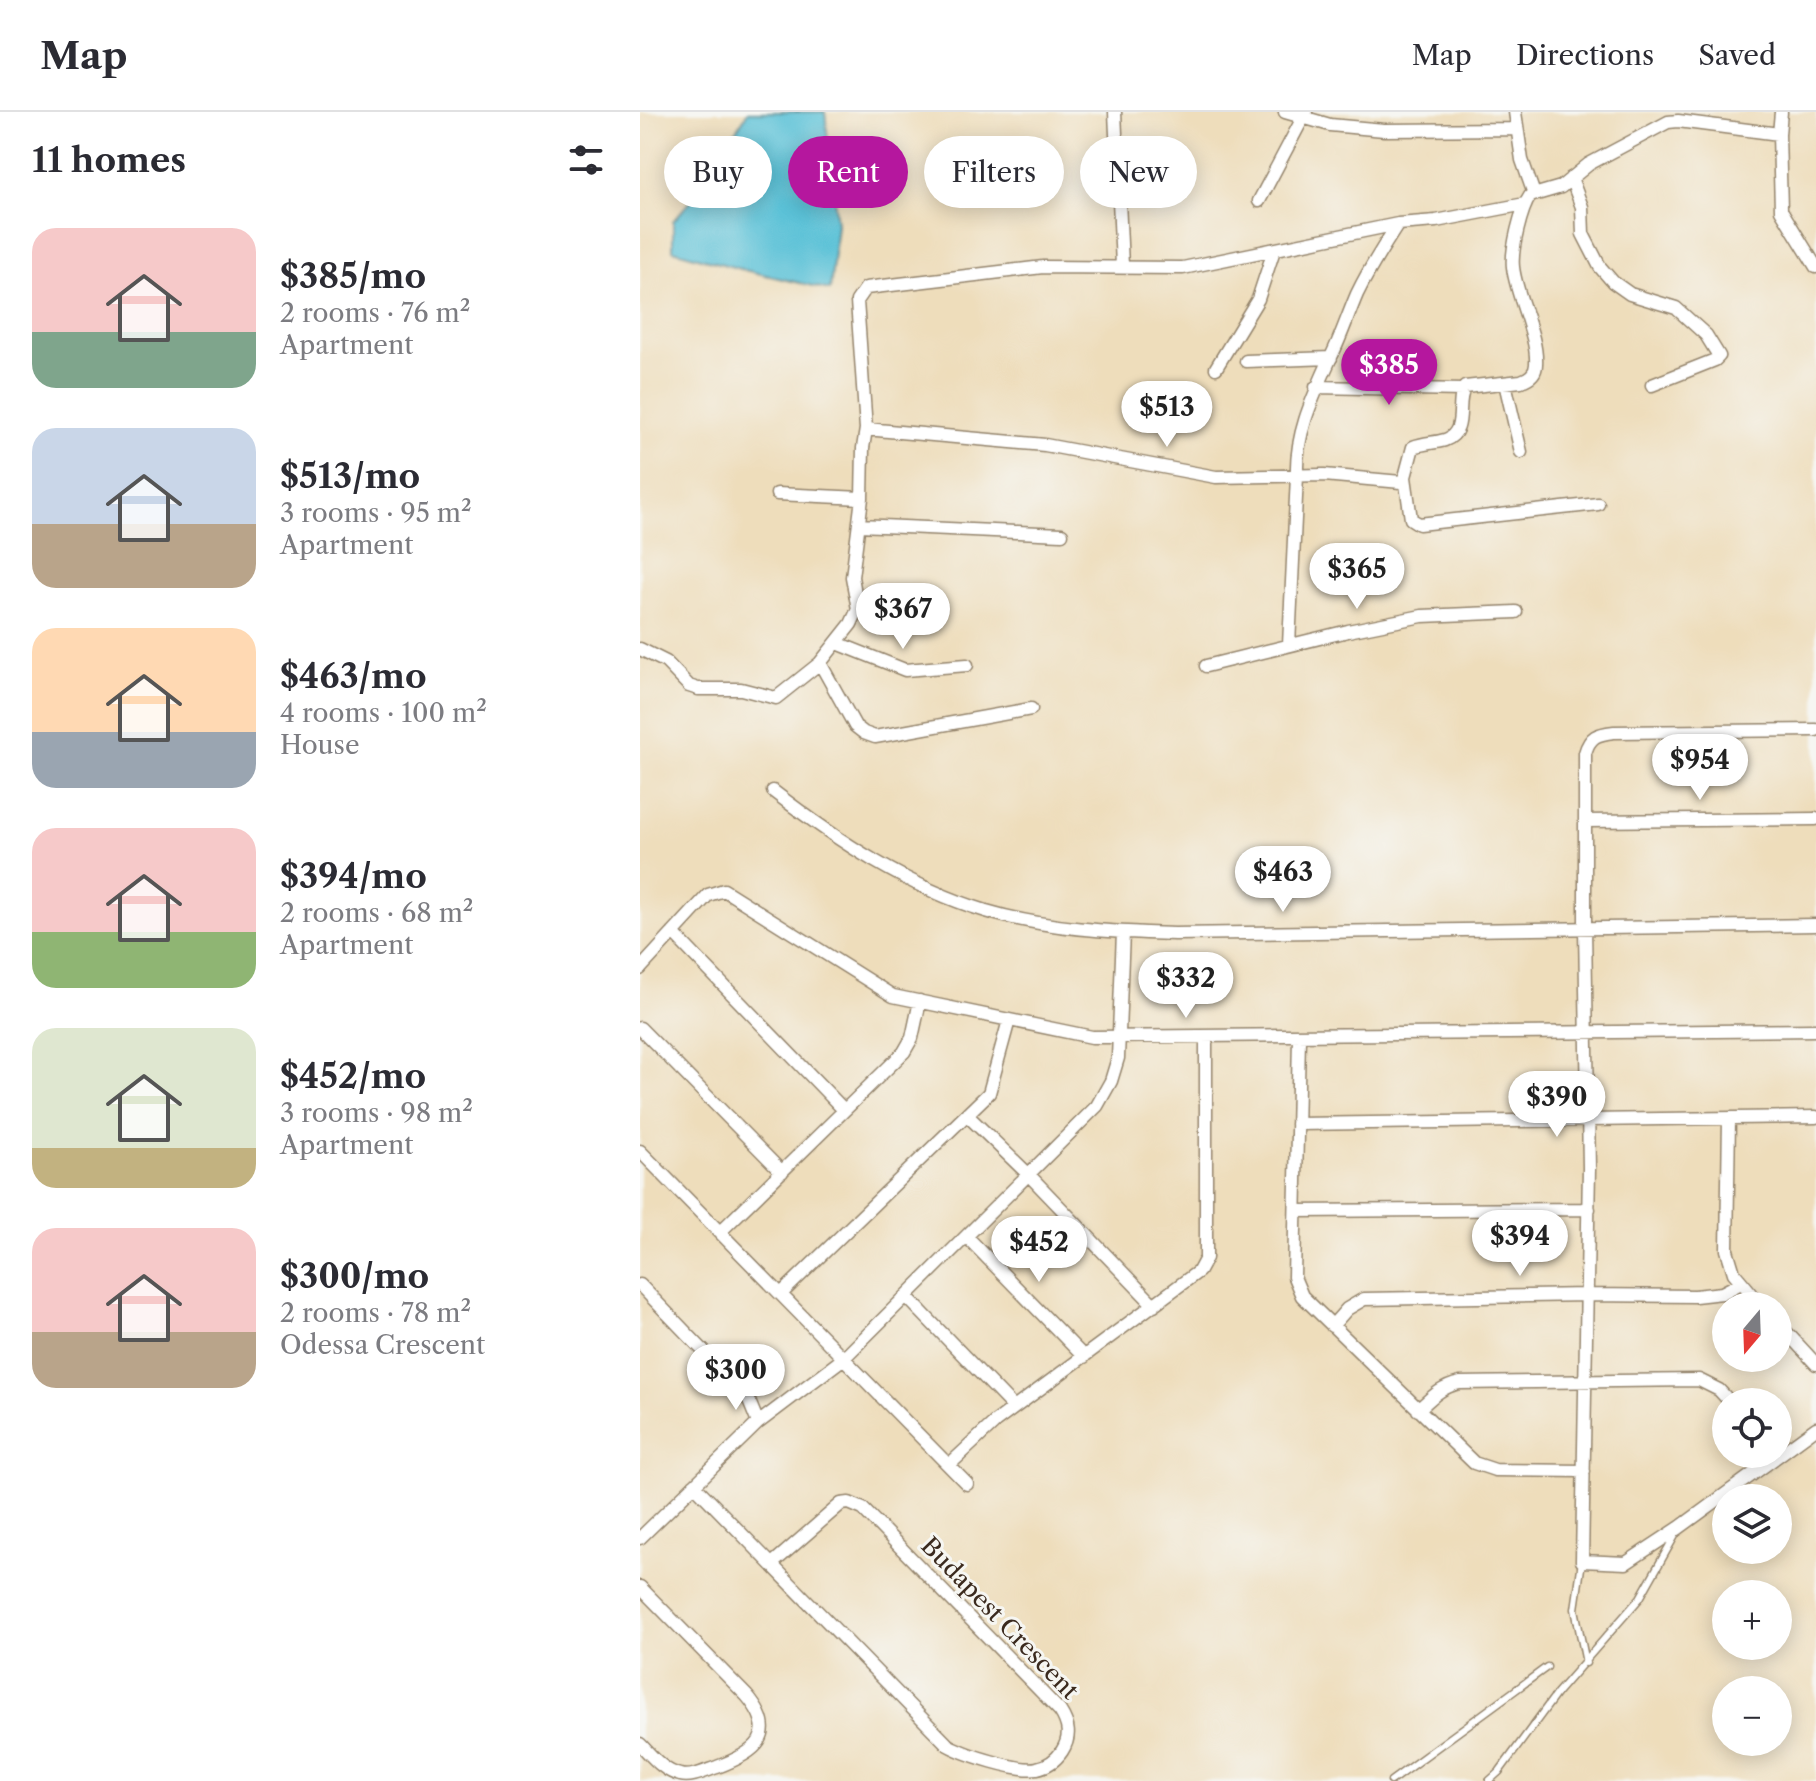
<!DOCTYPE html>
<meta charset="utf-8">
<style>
:root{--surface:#fff;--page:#f2f2f3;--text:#2b2b33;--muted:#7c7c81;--line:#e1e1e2;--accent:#b5179e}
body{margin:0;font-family:"Libre Caslon Text",serif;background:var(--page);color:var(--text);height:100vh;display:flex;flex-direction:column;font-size:30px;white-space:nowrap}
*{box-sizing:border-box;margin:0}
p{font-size:26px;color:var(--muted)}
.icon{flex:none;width:44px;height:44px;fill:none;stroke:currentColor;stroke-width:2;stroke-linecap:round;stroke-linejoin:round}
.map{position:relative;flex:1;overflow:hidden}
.panel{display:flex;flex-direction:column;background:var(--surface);width:640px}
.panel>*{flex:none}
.guide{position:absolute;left:24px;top:24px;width:760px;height:72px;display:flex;gap:16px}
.needle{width:52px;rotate:199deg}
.fabs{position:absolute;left:1072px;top:1180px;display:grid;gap:16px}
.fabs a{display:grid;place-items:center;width:80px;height:80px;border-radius:50%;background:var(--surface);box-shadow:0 4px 20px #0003;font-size:40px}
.price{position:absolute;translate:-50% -68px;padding:0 18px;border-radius:28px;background:#fff;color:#222;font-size:26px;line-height:52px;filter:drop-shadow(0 2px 4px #0008)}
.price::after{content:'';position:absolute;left:50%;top:48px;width:24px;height:18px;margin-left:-12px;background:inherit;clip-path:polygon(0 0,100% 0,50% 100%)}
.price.active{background:var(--accent);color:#fff}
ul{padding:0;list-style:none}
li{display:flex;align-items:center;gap:24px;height:200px;padding:0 32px}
li span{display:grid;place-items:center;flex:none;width:224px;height:160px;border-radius:24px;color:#555}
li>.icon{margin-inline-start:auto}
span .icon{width:96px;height:96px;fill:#fffc;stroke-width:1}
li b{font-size:34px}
h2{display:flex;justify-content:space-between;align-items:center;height:96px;padding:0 32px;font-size:34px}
.chip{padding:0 28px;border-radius:36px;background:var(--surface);box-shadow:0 4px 20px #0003;font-size:28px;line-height:72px}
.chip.active{background:var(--accent);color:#fff}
header{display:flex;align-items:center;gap:48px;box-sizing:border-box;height:112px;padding:0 40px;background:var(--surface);border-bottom:2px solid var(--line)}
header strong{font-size:38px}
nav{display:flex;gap:44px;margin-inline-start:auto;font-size:28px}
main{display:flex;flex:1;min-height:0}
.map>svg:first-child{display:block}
.water{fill:#5ac1d7;stroke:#4a767a;stroke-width:2}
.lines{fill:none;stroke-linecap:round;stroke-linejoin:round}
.service-casing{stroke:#94846c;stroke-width:9}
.minor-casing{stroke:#94846c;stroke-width:15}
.service{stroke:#fff;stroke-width:6}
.minor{stroke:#fff;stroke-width:12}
.labels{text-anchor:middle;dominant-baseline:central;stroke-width:6;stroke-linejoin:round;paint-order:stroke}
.street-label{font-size:24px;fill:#3b2a1e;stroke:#f6f6f2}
</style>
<header>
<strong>Map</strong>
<nav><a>Map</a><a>Directions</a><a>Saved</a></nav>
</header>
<main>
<section class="panel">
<h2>11 homes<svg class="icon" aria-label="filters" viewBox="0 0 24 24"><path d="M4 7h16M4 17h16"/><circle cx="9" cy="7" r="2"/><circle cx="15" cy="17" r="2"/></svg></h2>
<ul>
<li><span style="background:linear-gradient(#f6c9c9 65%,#7fa58c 0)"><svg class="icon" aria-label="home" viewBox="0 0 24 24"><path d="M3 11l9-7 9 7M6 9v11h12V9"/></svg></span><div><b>$385/mo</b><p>2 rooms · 76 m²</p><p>Apartment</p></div></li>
<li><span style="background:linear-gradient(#c9d6e8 60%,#b9a48a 0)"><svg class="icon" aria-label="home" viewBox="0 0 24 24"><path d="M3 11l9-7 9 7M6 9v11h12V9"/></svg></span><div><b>$513/mo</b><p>3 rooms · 95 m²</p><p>Apartment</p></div></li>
<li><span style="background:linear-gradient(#ffd9b3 65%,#9aa5b1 0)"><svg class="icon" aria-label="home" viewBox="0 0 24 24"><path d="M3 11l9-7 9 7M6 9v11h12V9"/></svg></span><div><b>$463/mo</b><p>4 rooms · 100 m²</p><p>House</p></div></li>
<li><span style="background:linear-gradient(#f6c9c9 65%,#8fb573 0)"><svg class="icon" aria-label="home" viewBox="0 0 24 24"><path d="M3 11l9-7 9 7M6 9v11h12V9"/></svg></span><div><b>$394/mo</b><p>2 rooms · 68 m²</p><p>Apartment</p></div></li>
<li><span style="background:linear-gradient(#dfe7d0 75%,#c2b280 0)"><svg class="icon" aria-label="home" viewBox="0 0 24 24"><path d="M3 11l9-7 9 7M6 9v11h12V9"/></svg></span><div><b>$452/mo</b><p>3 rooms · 98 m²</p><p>Apartment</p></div></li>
<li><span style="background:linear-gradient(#f6c9c9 65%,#b9a48a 0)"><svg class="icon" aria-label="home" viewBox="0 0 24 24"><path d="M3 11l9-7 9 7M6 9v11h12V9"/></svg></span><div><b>$300/mo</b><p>2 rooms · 78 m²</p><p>Odessa Crescent</p></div></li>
</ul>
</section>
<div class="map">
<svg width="1176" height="1669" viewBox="0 0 1176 1669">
<rect width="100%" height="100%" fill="#f6f6f2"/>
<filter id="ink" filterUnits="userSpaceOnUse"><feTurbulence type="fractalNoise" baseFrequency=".0125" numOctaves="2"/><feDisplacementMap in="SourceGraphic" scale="16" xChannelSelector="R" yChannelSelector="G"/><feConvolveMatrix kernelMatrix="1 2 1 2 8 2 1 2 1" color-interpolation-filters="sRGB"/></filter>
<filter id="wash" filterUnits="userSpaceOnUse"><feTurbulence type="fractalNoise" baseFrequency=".006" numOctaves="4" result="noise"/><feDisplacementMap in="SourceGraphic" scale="32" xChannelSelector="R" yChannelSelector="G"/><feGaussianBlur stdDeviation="1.8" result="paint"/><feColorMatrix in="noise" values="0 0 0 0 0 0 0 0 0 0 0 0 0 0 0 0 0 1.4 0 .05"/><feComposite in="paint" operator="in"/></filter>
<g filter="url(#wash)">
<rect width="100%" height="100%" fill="#edb"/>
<path class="water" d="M108 0H185L197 112 190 178 104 158 33 138V109L83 52 95 20Z"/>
</g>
<g filter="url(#ink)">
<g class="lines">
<defs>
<path id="service" d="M942 1449 935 1497 946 1551
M751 1669 907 1555
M849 1669 859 1660 917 1581 1000 1486 1036 1422"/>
<path id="minor" d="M475 0 482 154
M645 0 690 13 744 18 877 17
M875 0 882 48 894 82
M1141 0 1139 22 1141 98 1176 155
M931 66 942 95 943 122 960 155 973 170 990 182 1036 196 1066 223 1079 244 1075 248 1012 273
M619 89 666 0
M606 249 691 246
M576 256 618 187 634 138
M865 271 881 340
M676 275 822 278
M226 317 405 333 576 365 684 363 761 370 765 365 773 335C783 331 795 331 805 328 829 319 814 290 825 275L881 269C890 266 896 261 896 252 898 224 876 184 873 155 871 138 881 97 890 84L921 75 949 52 1028 10 1038 9 1139 22
M765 365 771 407 779 412 958 392
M137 382 222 386
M219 413 422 422
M216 487 295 504
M197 531 265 558 327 553
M649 533 657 364C655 321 674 283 691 245 701 225 708 203 717 182 729 157 743 135 758 112
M0 537 26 550 49 574 58 577H101L136 586 180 551
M566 554 708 519 782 504 876 500
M391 597 235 625 224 621 215 614 180 551 211 512 218 497 212 465 222 386 223 336 226 317 217 189 226 176 403 155 543 156 758 112 796 109 885 92
M1176 618 974 620C957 622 950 624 945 641V816L949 1056 942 1449 986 1451 1039 1416 1176 1316
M133 679C198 729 267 775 346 799 406 817 472 820 535 822L1176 813
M945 709 1176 707
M33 821 204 998
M0 857 68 783 84 778 253 884 452 925 1176 918
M0 916 142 1060
M659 925 654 1165 662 1184 834 1351 855 1358 944 1359
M327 1003 389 1063 514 1193
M1089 1007 1087 1138 1094 1161 1122 1194
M657 1012 1176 1005
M0 1039 327 1372
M656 1099 949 1097
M80 1120 264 940 272 926 280 889
M327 1125 444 1245
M0 1173 107 1284 118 1311 0 1426
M141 1182 349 981 369 908
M267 1185 374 1296
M1138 1211 1176 1252
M692 1214 707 1197 724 1187 947 1183 1055 1184 1082 1181 1101 1171
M778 1298C792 1285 801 1275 820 1271L1059 1268 1079 1278 1090 1290
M118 1311 204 1246 457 994 471 969 478 946 483 820
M309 1353 355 1310 559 1159 566 1146V926
M54 1373 308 1633C324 1642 379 1660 397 1656 408 1654 416 1648 422 1639 431 1625 429 1613 420 1599L223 1397 209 1391 201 1392 132 1452
M0 1475 107 1584C141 1624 115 1641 77 1655 65 1659 52 1666 40 1663 24 1660 11 1643 0 1632"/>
</defs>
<use href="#service" class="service-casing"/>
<use href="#minor" class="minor-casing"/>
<use href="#service" class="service"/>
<use href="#minor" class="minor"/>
</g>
</g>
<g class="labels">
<g class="street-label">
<text transform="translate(360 1506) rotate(46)">Budapest Crescent</text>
</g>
</g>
</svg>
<div class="fabs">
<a><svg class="needle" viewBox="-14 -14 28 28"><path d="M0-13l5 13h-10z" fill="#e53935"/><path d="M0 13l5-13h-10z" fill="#7c7c81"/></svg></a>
<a><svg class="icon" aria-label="locate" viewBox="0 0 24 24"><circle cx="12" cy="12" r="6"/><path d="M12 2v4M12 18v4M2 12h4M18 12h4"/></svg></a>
<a><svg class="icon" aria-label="layers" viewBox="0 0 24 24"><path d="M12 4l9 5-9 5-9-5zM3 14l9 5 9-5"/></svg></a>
<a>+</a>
<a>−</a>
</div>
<b class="price active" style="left:749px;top:295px">$385</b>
<b class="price" style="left:527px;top:337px">$513</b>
<b class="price" style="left:717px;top:499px">$365</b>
<b class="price" style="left:263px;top:539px">$367</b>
<b class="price" style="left:1060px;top:690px">$954</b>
<b class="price" style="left:643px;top:802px">$463</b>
<b class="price" style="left:546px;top:908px">$332</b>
<b class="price" style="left:917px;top:1027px">$390</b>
<b class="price" style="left:880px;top:1166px">$394</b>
<b class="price" style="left:399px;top:1172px">$452</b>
<b class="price" style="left:96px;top:1300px">$300</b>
<div class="guide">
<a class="chip">Buy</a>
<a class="chip active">Rent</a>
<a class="chip">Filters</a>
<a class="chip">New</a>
</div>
</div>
</main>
